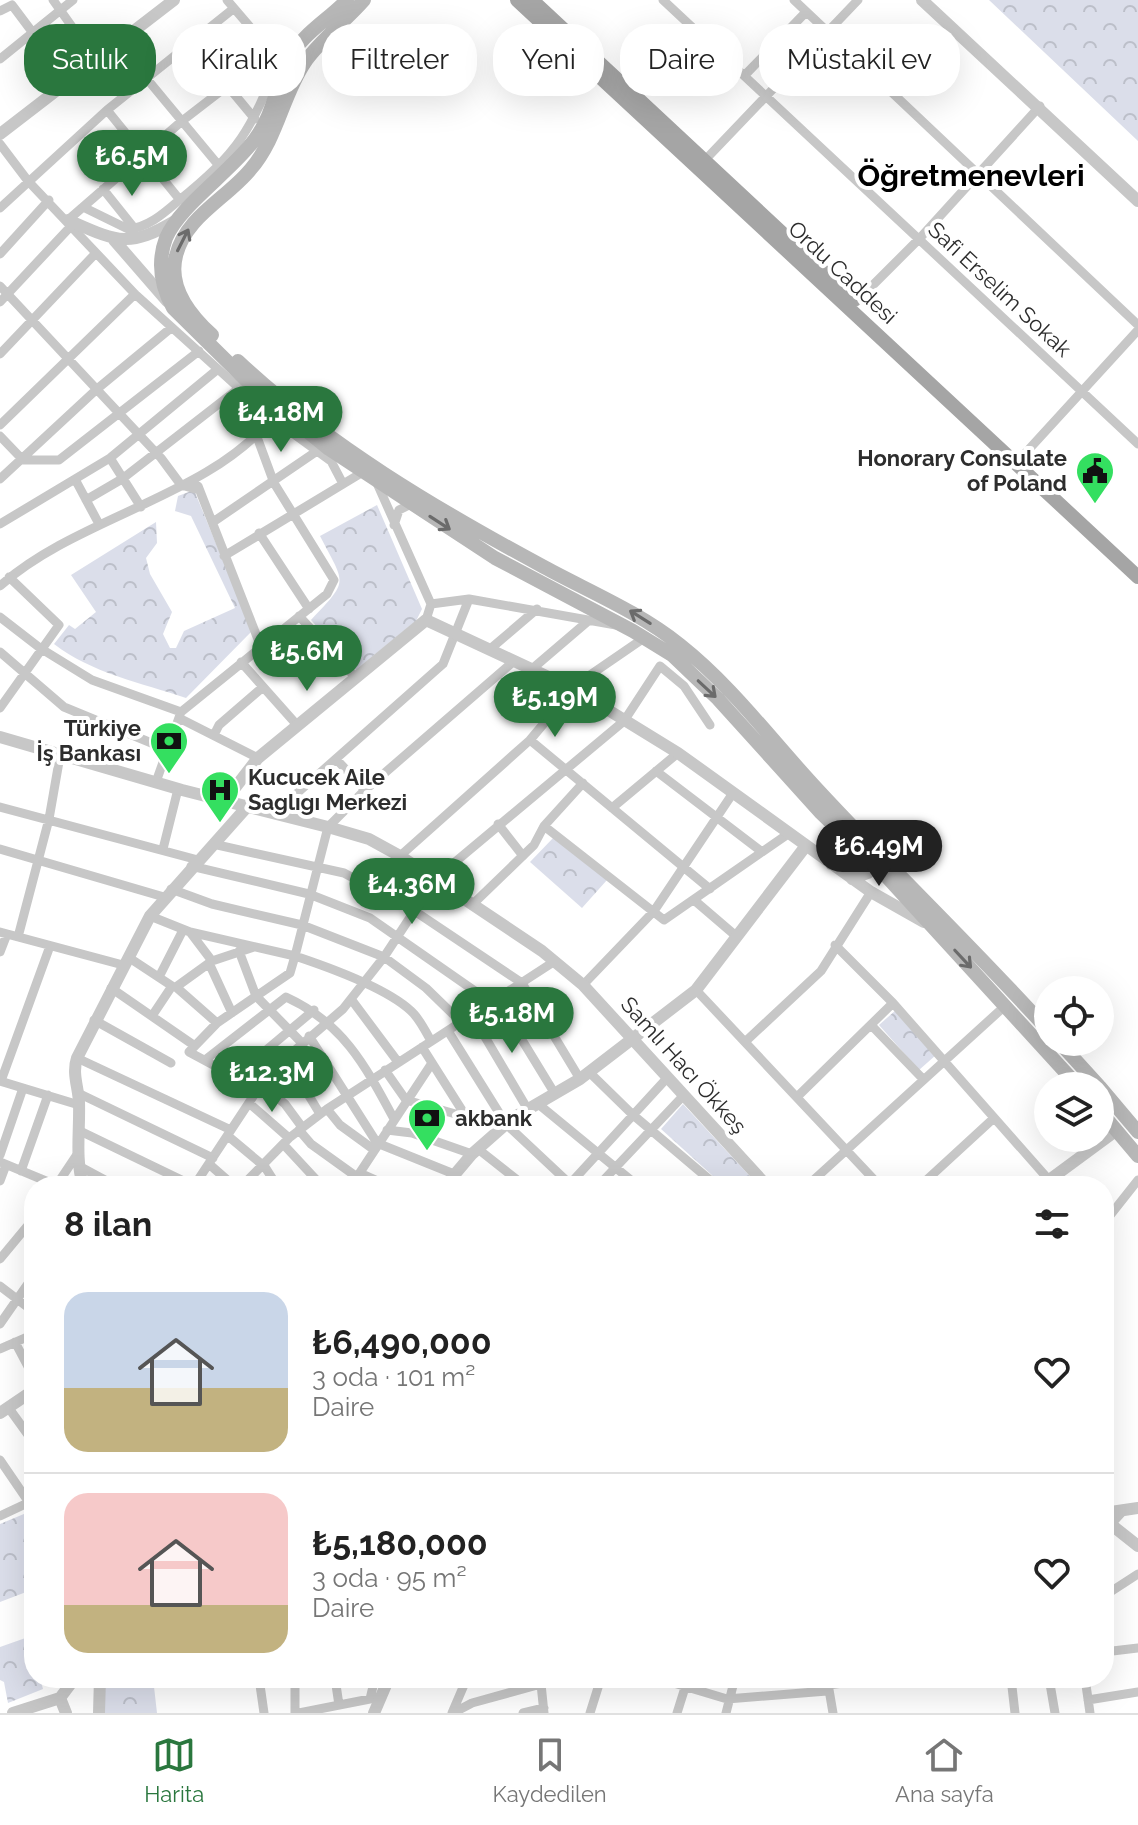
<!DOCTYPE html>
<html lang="tr">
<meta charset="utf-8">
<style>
:root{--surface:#fff;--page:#f2f2f2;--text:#222;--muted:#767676;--line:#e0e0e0;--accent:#2a773e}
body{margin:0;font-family:Raleway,sans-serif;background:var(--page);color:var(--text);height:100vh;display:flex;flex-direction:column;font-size:30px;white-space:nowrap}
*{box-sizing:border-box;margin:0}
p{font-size:26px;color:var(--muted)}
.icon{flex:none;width:44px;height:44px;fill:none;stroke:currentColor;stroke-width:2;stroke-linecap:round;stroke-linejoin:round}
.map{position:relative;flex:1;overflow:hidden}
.sheet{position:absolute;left:24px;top:1176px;width:1090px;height:512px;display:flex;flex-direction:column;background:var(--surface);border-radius:32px;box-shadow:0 8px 32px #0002}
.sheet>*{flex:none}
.top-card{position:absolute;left:24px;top:24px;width:1090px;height:72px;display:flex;gap:16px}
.buttons{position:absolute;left:1034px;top:976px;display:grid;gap:16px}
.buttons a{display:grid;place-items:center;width:80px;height:80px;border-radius:50%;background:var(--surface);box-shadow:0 8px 32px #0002;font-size:40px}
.price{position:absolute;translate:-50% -68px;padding:0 18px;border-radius:28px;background:var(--accent);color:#fff;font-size:26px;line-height:52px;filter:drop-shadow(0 2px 4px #0008)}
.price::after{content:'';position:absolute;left:50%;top:48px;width:24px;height:18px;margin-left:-12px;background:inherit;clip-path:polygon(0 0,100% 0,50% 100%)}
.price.selected{background:#222;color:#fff}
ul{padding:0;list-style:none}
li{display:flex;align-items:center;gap:24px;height:200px;padding:0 40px}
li+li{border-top:2px solid var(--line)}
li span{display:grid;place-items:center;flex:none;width:224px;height:160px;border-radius:24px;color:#555}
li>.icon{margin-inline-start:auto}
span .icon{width:96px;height:96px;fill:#fffc;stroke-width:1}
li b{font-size:34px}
h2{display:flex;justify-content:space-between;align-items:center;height:96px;padding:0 40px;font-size:34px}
.pill{padding:0 28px;border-radius:32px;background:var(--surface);box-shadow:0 8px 32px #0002;font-size:28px;line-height:72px}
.pill.selected{background:var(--accent);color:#fff}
.tabs{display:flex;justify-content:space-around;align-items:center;height:112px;border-top:2px solid var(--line);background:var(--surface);font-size:22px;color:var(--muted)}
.tabs a{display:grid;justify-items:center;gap:4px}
.tabs .selected{color:var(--accent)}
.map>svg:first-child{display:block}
.forest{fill:url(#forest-crowns)}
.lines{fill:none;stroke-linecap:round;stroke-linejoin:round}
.minor{stroke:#c7c7c7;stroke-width:9}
.tertiary{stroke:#c7c7c7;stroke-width:12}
.secondary{stroke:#b7b7b7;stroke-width:14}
.primary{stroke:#a5a5a5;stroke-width:14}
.oneway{stroke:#6b6b6b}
.labels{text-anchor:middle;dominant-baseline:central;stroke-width:8;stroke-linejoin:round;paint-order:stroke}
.street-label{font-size:22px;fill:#2d2d2d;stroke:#fff}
.poi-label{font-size:22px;font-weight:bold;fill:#2d2d2d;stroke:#fff;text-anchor:end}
.district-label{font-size:30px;font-weight:bold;fill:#000;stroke:#fff}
</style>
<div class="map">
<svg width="1138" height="1713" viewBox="0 0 1138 1713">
<defs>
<pattern id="forest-crowns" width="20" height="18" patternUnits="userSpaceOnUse" patternTransform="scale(2)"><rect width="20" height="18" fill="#dbdeea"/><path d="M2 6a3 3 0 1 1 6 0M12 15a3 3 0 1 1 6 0" fill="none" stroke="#bcbfc9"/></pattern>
</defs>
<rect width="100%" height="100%" fill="#fff"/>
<path class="forest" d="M989 0H1138V141Z
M194 490 252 631 186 698C142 683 91 673 54 644L69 625 75 629 96 612 71 575 156 522 157 543 146 558 150 574 172 612 163 634 170 648H176L184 631 235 608 191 516 175 511 178 496Z
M377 505 422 609 416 621 356 670 311 620C350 579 345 585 320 536Z
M554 837 607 880 582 908 530 862Z
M896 1010 936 1055 919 1070 879 1025Z
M683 1104 759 1186H724L661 1129Z
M31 1511 34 1589 0 1602V1524Z
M34 1635V1678H40L43 1689 8 1703 4 1682 0 1680V1647Z
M102 1678H153L157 1713H101Z"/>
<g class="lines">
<path class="minor" d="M53 0 95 59
M227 0 274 55
M663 0 1138 444
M794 0 1138 325
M0 11 12 5 33 33
M191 42 255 119
M0 59 73 0
M745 75 806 12
M147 79 220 167
M107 110 180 200
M0 144 28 181 135 294 272 418 331 461 342 482
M706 159 858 0
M103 189 135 229
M83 207 128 229C147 228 163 214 177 202 240 151 250 132 280 57
M0 208 107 110 233 9
M68 220 182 121 270 53
M0 254 49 200
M0 286 161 458 181 485 199 490
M0 302 72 225
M856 302 920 238 1040 106
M0 354 96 253
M0 425 135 294
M0 436 23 460H59L199 351
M110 458 141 507
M1020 459 1138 330
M0 479 97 389 171 328
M76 481 99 524
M376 481 431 604 426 620
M198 486 261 647
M86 500 122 479 238 389
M213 522 317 451
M0 524 110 458 218 369
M394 525 399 510 411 504
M259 533 309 609
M224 556 363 472
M0 586C77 517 208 497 272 418
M431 604 469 599 616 625
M299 616 355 677
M0 617 40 648 92 680 181 712
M489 650 537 609
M0 652 64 707 166 749
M241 662 297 725
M532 669 587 622
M0 708 59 625 9 577
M179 718 258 758
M214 735 219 725 263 687
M530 740 577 684 644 638
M336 759 365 790
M656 771 762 852
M156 782 181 712 327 594 334 580 274 483 257 437
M0 807 198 860
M612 808 678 753
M280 815 295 795 443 664 469 599
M498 824 523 856
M544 826 664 920 788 834
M213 844 344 873 416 912 522 983 580 1079
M0 849 164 897
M163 849 178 789
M400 856 530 740 710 889
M191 866 309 894 370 918 492 1003
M171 889 212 904 302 925 384 957 426 988 461 1022
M694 900 736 936
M474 903 534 845 544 826 583 783
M150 916 190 932 295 956 328 827 365 790 514 661
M0 932 123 965
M190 932 212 961
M18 937 49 819 60 756
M835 945 893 1003 1049 1180
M239 951 256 996 302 1043
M0 952 7 934
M128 957 172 986
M209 963 232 1013
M159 977 183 930
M583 985 654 911 733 793
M176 987 217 1023
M111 988 195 1046
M696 990 880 1186
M351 999 398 1062
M497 999 555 1094
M472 1015 527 1108
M152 1016 172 986 176 987 212 961 254 947
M94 1020 171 1063
M871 1025 923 1079
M448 1031 506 1124 570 1184
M309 1036 377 1143 454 1174
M746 1041 821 971 871 892
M422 1047 465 1115
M77 1058 231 1130
M286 1058 320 1114
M205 1060 286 997C343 1023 365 1065 394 1119
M385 1070 406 1100 491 1124H506
M589 1072 632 1114 717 1186
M234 1077 314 1010
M0 1081 79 1105
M1 1081 50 946
M262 1085 285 1104 302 1127
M258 1089 189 1052 217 1023 290 973 295 956C328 967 391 989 414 1014 421 1022 426 1032 431 1041
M78 1093 213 1158
M798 1096 893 1003
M249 1103 289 1138
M537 1103 638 1186
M327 1109 340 1125 373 1149
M78 1130 194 1186
M299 1130 311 1144 357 1177 432 1063
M387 1130 412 1133 472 1154
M228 1136 265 1167 277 1186
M284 1145 322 1186
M478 1149 525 1186
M0 1155 23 1088
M0 1162 58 1186
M209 1164 234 1186
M77 1165 116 1186
M21 1171 48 1095
M360 1173 389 1186
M0 1181 6 1165
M56 1186 76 1156
M194 1186 258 1089 286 1058 343 1009 384 957 436 878 624 721 660 666 684 686 710 725
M242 1186 289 1138 327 1109 555 961
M568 1186 668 1077
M598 1186 684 1095
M807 1186 1006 1005
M920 1186 994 1118
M1104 1223 1138 1180
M0 1259 34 1218
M0 1286 34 1312
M0 1324 34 1275
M15 1342 34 1378
M0 1349 34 1334
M8 1407 34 1443
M0 1460 30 1504
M0 1516 34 1500
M1104 1532 1123 1511
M1104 1596 1138 1574
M1104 1652 1138 1648
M259 1678 264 1713
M295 1678V1713
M335 1678 339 1705
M657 1678 727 1699 827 1691
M827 1678 833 1713
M1011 1678 1015 1713
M1049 1678 1055 1713
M1085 1678 1090 1713
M541 1684 544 1713
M828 1685 881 1678
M370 1699 375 1678
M1088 1700 1138 1692
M299 1713 380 1697
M452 1713 467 1678
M453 1713 472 1703 541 1684 544 1678
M523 1713 544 1708
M590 1713 601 1678
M677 1713 688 1678
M726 1713 735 1678"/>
<path class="tertiary" d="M922 0 1138 201
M0 134 174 0
M68 220C116 241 128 249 175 221
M114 240 167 301
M0 737 182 790 328 827 369 839 400 856 542 951 583 985 767 1186
M224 802 258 758 426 620 574 689 678 753 871 892 924 922
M831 864 848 861 853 844
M852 879 868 873 883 860
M83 1186C75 1157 80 1131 79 1102 78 1086 72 1073 77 1058L150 916 246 808
M445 1186 472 1154 513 1118 580 1079 696 990 805 847
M1041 1186 1117 1130
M0 1413 34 1390
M1104 1513 1138 1508
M1104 1519 1138 1546
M60 1698 66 1713
M13 1713 60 1698 75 1678
M99 1713 100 1678
M374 1713 389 1678"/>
<path class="secondary" d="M347 0C328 20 300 35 288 61 276 87 273 115 255 139 232 171 180 205 166 238 157 262 161 286 173 308L252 386 329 449 495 558 633 631 672 655 718 699 821 813 887 877 1078 1086
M212 335C190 315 168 287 176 256 185 217 226 199 250 170 278 138 282 96 305 62 321 39 346 21 364 0
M238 361C326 444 438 510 544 567 590 592 639 612 680 645 733 687 772 741 818 790 893 871 973 947 1048 1030
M1059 1042 1099 1086
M1100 1087 1138 1132
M1100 1111 1138 1156"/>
<path class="primary" d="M517 0 1138 577
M532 0 854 300"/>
</g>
<defs><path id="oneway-shaft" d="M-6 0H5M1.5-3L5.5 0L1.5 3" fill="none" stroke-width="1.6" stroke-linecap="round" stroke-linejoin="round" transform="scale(2)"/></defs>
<g class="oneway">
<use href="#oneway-shaft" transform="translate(183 240) rotate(-63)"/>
<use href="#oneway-shaft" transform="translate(440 523) rotate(33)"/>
<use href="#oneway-shaft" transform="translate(640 617) rotate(-148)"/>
<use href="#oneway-shaft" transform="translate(707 689) rotate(43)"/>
<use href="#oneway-shaft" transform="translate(963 959) rotate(47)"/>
</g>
<defs>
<symbol id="civic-pin" viewBox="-11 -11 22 30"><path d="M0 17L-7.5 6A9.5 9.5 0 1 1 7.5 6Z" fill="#34df60" stroke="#fff"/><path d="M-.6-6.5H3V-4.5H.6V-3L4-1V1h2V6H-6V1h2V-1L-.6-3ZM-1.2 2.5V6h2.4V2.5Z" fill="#111"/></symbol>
<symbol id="bank-pin" viewBox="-11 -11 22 30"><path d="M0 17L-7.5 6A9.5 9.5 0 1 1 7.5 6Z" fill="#34df60" stroke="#fff"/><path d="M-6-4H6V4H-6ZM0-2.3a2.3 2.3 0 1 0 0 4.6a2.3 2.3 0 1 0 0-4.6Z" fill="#111"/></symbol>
<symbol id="hospital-pin" viewBox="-11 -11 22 30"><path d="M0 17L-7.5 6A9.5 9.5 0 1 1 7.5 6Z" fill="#34df60" stroke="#fff"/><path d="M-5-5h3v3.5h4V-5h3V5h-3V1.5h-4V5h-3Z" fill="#111"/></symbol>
</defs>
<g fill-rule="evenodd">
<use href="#civic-pin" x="1073" y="449" width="44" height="60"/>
<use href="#bank-pin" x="147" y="719" width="44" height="60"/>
<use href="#hospital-pin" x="198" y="768" width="44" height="60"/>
<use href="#bank-pin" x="405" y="1096" width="44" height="60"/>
</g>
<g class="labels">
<g class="street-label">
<text transform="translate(843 272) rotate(43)">Ordu Caddesi</text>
<text transform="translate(1000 289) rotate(43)">Safi Erselim Sokak</text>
<text transform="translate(684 1065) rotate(48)">Samlı Hacı Ökkeş</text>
</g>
<g class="poi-label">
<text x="1067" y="458">Honorary Consulate<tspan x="1067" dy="25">of Poland</tspan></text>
<text x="141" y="728">Türkiye<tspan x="141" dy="25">İş Bankası</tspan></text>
<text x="248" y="777" text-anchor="start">Kucucek Aile<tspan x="248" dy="25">Saglıgı Merkezi</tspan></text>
<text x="455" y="1118" text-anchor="start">akbank</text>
</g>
<g class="district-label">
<text x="971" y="175">Öğretmenevleri</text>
</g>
</g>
</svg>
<div class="buttons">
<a><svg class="icon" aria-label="locate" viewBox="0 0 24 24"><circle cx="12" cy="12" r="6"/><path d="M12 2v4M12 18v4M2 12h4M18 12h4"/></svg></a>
<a><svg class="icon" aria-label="layers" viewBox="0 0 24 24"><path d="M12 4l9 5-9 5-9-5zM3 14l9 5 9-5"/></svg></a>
</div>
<b class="price" style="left:132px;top:198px">₺6.5M</b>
<b class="price" style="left:281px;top:454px">₺4.18M</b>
<b class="price" style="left:307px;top:693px">₺5.6M</b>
<b class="price" style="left:555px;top:739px">₺5.19M</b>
<b class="price selected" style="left:879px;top:888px">₺6.49M</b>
<b class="price" style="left:412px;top:926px">₺4.36M</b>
<b class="price" style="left:512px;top:1055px">₺5.18M</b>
<b class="price" style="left:272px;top:1114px">₺12.3M</b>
<div class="top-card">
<a class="pill selected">Satılık</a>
<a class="pill">Kiralık</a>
<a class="pill">Filtreler</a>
<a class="pill">Yeni</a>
<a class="pill">Daire</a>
<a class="pill">Müstakil ev</a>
</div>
<section class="sheet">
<h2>8 ilan<svg class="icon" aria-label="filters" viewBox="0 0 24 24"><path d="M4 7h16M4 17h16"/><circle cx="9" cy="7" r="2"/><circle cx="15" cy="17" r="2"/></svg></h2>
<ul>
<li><span style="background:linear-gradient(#c9d6e8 60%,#c2b280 0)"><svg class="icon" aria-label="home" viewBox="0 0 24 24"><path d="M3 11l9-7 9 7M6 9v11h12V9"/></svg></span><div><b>₺6,490,000</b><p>3 oda · 101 m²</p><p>Daire</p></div><svg class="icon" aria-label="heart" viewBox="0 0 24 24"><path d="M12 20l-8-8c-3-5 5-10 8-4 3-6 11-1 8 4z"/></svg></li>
<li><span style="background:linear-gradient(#f6c9c9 70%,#c2b280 0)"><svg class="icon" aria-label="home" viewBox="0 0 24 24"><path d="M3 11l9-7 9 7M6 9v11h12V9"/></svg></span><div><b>₺5,180,000</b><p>3 oda · 95 m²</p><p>Daire</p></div><svg class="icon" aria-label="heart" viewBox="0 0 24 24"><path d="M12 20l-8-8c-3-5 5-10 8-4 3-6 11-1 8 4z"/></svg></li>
</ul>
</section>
</div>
<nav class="tabs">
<a class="selected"><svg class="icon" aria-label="map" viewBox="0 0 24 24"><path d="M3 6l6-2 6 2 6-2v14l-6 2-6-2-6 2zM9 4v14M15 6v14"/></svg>Harita</a>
<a><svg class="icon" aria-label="saved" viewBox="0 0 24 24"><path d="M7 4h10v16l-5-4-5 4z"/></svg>Kaydedilen</a>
<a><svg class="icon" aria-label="home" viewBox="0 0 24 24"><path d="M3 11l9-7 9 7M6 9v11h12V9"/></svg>Ana sayfa</a>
</nav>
